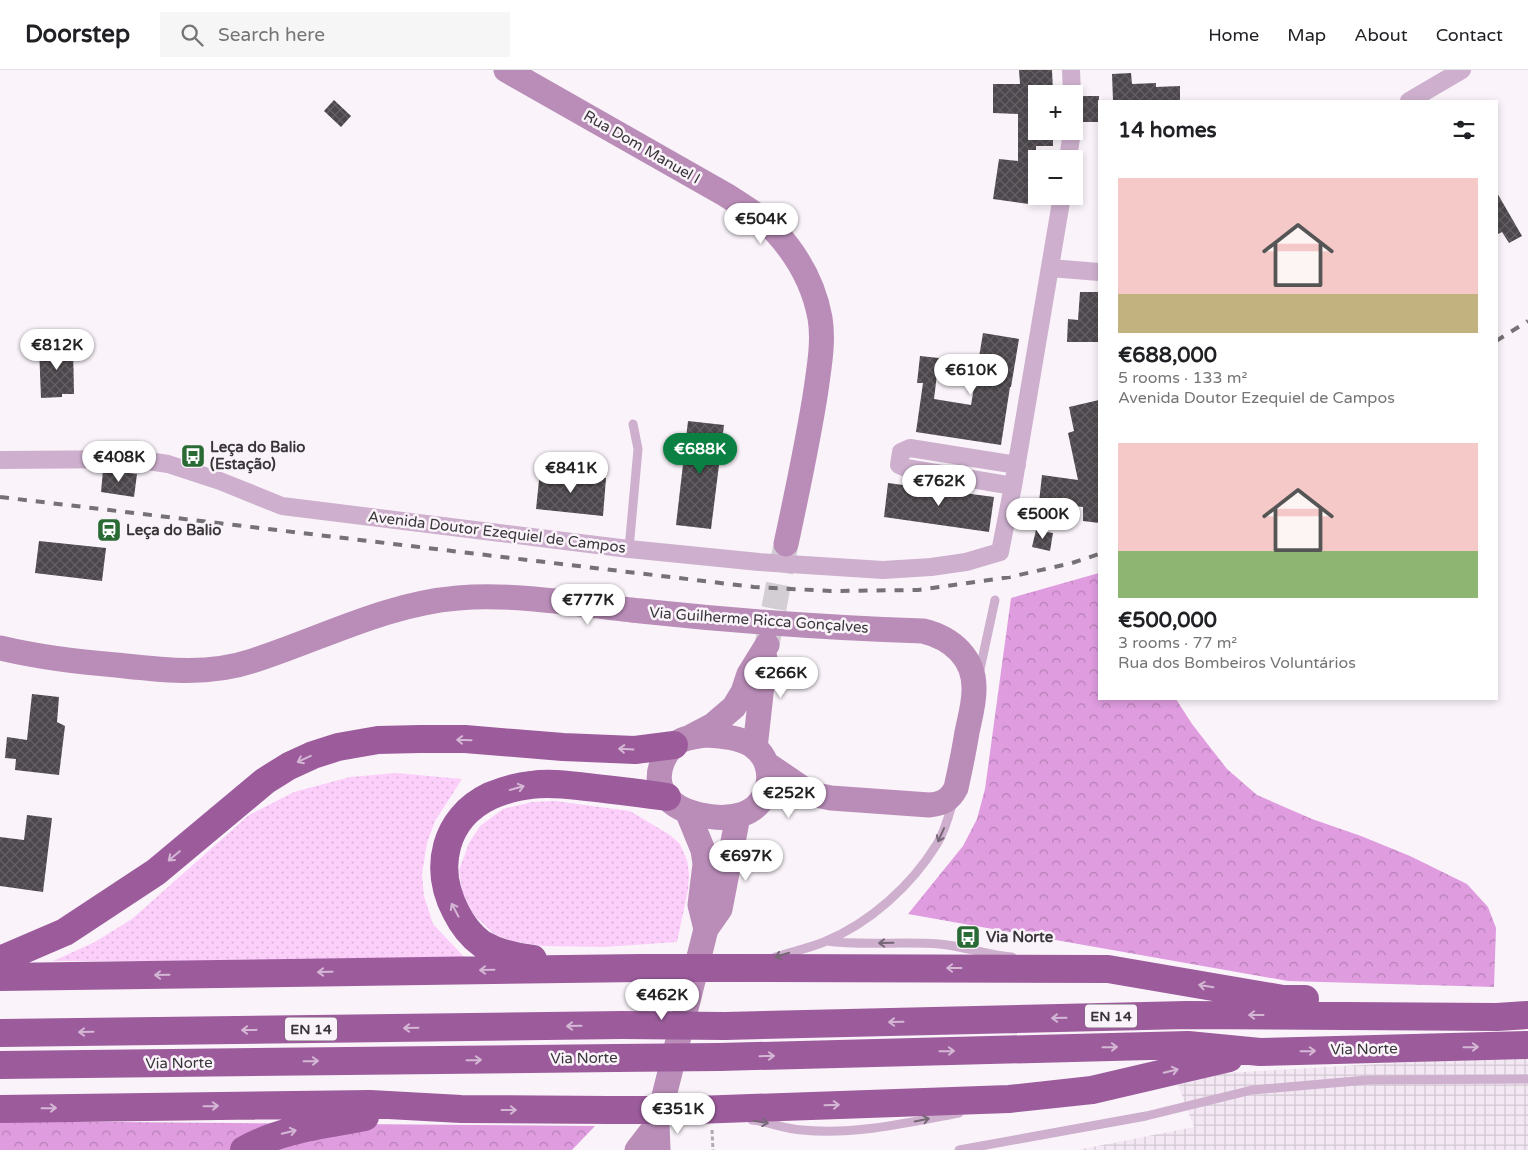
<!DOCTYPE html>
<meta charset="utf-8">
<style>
:root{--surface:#fff;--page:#f6f6f6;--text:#202124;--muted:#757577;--line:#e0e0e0;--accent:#0b8043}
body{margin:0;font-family:"Varela Round",sans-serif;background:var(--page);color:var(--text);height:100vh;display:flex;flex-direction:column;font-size:19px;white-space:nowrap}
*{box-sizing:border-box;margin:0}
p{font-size:16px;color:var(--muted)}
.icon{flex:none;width:28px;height:28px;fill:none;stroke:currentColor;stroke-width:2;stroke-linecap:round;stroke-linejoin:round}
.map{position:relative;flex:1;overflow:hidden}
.sheet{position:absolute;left:1098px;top:30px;width:400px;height:600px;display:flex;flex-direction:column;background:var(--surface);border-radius:0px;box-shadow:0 2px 8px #0003}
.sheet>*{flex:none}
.tools{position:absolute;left:1028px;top:15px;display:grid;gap:10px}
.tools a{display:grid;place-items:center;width:55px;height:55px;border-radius:0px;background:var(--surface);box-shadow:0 2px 8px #0003;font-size:25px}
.price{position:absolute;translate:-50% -42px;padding:0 11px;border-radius:18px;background:#fff;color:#222;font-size:16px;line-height:32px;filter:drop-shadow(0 1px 2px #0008)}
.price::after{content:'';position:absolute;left:50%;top:30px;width:15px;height:11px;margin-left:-8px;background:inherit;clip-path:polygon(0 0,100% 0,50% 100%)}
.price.on{background:var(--accent);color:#fff}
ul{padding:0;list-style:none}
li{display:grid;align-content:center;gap:10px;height:265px;padding:0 20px}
li span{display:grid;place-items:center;height:155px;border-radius:0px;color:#555}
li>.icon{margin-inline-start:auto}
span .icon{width:90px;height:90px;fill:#fffc;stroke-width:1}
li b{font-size:21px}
h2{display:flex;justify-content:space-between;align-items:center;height:60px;padding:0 20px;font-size:21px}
header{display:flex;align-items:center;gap:30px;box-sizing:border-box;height:70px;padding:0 25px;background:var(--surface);border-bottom:1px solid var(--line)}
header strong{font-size:24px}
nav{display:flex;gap:28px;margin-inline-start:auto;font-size:18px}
.search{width:350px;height:45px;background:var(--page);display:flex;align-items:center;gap:12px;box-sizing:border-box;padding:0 18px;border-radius:0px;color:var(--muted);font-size:19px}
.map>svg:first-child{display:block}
.industrial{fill:url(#industrial-grid)}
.grass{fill:url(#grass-dots)}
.forest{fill:url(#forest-crowns)}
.building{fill:url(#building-cross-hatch)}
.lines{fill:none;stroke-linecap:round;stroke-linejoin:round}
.secondary-tunnel{stroke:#d3ced3;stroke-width:25;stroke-dasharray:25 12;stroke-linecap:butt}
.path{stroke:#afaaaf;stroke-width:3;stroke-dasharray:4 2.5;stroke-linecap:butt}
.lane{stroke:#ceb0ce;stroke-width:9}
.street{stroke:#ceb0ce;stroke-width:18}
.secondary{stroke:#ba8db9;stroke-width:25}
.highway{stroke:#9c5c9c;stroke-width:28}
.rail{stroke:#757175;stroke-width:4;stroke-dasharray:9 9;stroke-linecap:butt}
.highway-bridge{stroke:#9c5c9c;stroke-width:28}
.oneway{stroke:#d4b7d4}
.oneway2{stroke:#756775}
.labels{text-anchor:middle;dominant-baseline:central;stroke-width:5;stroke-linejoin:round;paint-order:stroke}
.shield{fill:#faf4fa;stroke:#736f73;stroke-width:1}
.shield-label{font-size:14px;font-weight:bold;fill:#393639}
.street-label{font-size:15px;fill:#393639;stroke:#faf4fa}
.poi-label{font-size:15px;font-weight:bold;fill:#393639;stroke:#faf4fa;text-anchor:start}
</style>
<header>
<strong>Doorstep</strong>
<div class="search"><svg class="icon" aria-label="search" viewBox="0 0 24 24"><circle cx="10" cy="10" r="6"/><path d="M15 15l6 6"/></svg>Search here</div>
<nav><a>Home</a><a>Map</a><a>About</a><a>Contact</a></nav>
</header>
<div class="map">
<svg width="1528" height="1080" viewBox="0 0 1528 1080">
<defs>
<pattern id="industrial-grid" width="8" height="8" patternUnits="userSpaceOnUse" patternTransform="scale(1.25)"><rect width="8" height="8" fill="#f4e8f4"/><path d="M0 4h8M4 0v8" fill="none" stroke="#d2c8d2"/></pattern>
<pattern id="grass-dots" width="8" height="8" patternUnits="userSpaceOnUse" patternTransform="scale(1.25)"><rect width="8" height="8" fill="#fccffb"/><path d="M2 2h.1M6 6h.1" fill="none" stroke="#d9b2d8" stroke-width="1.8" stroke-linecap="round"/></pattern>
<pattern id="forest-crowns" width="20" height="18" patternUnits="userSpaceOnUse" patternTransform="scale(1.25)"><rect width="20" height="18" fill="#df9cdf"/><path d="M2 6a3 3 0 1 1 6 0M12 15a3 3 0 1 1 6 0" fill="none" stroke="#b680b6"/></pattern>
<pattern id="building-cross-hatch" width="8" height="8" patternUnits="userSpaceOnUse" patternTransform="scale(1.25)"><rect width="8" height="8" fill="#4c474c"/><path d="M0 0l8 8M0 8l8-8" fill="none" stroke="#646064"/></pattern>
</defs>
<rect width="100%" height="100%" fill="#faf4fa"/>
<path class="industrial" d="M1501 987H1528V1080H1077L1194 1057 1178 1015 1224 1003Z"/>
<path class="grass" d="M396 703 462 709 435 751 427 773 422 804 424 826 433 854 468 891H53L93 873 132 849 249 745 294 722 350 707Z
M555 731 630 741 670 765 680 774 687 790 689 804 688 820 677 872 605 877 543 876 512 871 494 864 474 845 462 822 459 800 469 773 480 756 503 739 532 732Z"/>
<path class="forest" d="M1099 503V629H1176L1192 654 1227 699 1257 725 1312 749 1361 766 1410 786 1467 814 1488 837 1496 858 1494 917 1288 911 908 844 963 776 977 749 985 719 1011 528Z
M0 1051 595 1056 572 1080H0Z"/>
<path class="building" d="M1019 0H1052L1053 21 1036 22V61H1053V76H1036V135L993 129 999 89 1018 91V44L993 43V14H1020Z
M1131 3 1132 14 1156 13V17L1180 16V31H1113L1112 4Z
M1082 26H1099V52H1082Z
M334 30 351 46 341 57 324 41Z
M1496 121 1522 166 1509 173 1502 162 1496 165Z
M1080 222H1099V272H1067L1068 249 1078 250Z
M983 263 1019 269 1011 317H1010L1001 375 916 362 923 313H917L920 286 939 288 934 329 971 335Z
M73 276 74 324H62V327L41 328 39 277Z
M1099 330V453L1083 451V437L1039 432 1042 405 1078 410 1068 363 1074 361 1069 337Z
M688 351 724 355 711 459 676 455Z
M103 400 137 404 134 427 101 422Z
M540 401 606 408 603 446 536 439Z
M888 413 994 427 989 462 884 447Z
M1036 460 1053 463 1050 481 1032 477Z
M39 471 106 478 102 511 35 503Z
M32 624 59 627 57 652 65 656 59 705 15 700 16 689 5 688 7 667 27 670Z
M27 745 52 748 43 822 0 816V767L24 770Z"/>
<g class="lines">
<path class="secondary-tunnel" d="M767 575 786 474"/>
<path class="path" d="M712 1060 713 1080"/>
<path class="lane" d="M629 479 638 379 633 354
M979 604 995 530
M826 871C863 876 901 871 939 874 963 876 987 885 1012 887
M773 888C789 882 807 879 824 872 870 853 911 816 937 774 945 761 949 745 953 731
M752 1050C769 1052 785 1059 802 1060 855 1065 907 1053 959 1043
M959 1080 1146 1046 1252 1020 1367 1010 1528 1009"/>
<path class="street" d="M1071 0 1072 24
M1409 31 1462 0
M1068 89 1072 61
M1050 198 1099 202
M0 390 135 389 168 394 220 411 282 436 629 479 759 492 883 500 931 497 966 492 1000 482 1013 416 1062 126
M1013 416 906 398 899 395 901 382 910 378 1017 395"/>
<path class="secondary" d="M506 0 726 125C743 136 762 147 775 161 798 186 814 215 820 248 824 272 819 297 816 320 808 372 797 423 786 474
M0 578C38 587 77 592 116 595 162 600 207 606 252 591 321 569 385 534 458 528 517 523 583 535 641 541 735 551 829 558 923 561 952 568 975 588 974 620 974 634 970 648 967 662 964 681 960 700 956 718 950 730 942 734 929 735L831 728 811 724 767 694
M705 665C721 666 739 667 753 676 778 694 772 734 743 744 720 752 676 745 663 722 653 704 665 678 682 670 689 667 697 666 705 665Z
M692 666 713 655 734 637 743 622 749 604 767 575
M755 678 765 588
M687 741 703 780 705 794 700 835 706 859
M637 1080 657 1054
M658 1080 657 1054 706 859 720 839 738 746"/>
<path class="highway" d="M533 889C515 887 498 883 482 874 471 866 462 854 456 842 433 798 444 748 490 726 502 721 518 716 531 715 549 712 569 715 587 717 614 720 640 723 667 727
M0 890 65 862 156 802 265 711 289 696 313 685 338 677 378 670 420 669H465L563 677 635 680 674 675
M738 898 1108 899 1283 929H1305
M0 907 641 898
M725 956 1187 945 1497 947 1528 945
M0 963 622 955
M719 987 1188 975 1260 982 1528 975
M0 995 616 988
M0 1039 370 1034 461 1039 609 1040
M696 1040 1009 1029 1092 1020 1229 988
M244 1080C281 1059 323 1055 365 1047"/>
<path class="rail" d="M1496 271 1528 251
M0 427 754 517 831 521 918 520 1010 507 1072 493 1099 484"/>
<path class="highway-bridge" d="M641 898H738
M622 955 725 956
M616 988 719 987
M609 1040H696"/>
</g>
<defs><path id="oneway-shaft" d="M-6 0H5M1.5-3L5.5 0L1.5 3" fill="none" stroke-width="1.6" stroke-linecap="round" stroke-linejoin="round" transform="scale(1.25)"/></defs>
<g class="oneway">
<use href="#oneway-shaft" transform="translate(464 670) rotate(-178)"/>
<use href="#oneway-shaft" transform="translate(626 679) rotate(-177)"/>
<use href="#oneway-shaft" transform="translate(304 689) rotate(155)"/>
<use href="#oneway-shaft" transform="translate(517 718) rotate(-16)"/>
<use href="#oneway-shaft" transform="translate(174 786) rotate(140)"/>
<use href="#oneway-shaft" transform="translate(455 840) rotate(-118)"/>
<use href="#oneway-shaft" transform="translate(954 898) rotate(180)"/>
<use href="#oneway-shaft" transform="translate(487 900) rotate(179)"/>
<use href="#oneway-shaft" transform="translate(325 902) rotate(179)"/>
<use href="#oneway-shaft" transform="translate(162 905) rotate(179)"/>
<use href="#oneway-shaft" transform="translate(1206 916) rotate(-170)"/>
<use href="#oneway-shaft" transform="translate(1256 945) rotate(-180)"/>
<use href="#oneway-shaft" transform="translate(1059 948) rotate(179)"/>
<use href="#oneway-shaft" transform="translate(896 952) rotate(179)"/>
<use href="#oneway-shaft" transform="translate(574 956) rotate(179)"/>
<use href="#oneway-shaft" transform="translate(411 958) rotate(179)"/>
<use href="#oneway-shaft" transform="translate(249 960) rotate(179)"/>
<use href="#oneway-shaft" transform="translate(86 962) rotate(179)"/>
<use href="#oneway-shaft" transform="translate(1110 977) rotate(-1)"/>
<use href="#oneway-shaft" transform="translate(1471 977) rotate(-1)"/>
<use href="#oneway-shaft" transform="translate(947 981) rotate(-1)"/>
<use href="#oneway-shaft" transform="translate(1308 981) rotate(-1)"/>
<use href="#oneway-shaft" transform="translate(767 986) rotate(-1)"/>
<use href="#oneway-shaft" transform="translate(474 990) rotate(-1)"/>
<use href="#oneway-shaft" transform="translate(311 991) rotate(-1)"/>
<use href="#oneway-shaft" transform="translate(1171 1001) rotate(-14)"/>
<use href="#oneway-shaft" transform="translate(832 1035) rotate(-2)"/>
<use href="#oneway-shaft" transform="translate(211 1036) rotate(-1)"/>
<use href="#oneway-shaft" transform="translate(49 1038) rotate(-1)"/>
<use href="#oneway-shaft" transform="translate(509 1040)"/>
<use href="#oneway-shaft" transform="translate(289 1062) rotate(-14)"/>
</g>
<g class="oneway2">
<use href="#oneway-shaft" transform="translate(941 765) rotate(114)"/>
<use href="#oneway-shaft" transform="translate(886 873) rotate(179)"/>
<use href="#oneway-shaft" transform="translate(782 885) rotate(163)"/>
<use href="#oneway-shaft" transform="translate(922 1050) rotate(-11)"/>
<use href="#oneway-shaft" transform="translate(761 1052) rotate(10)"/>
</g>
<defs>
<symbol id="bus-square" viewBox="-11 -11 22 22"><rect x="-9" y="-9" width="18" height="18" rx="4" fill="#2a6b35" stroke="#faf4fa"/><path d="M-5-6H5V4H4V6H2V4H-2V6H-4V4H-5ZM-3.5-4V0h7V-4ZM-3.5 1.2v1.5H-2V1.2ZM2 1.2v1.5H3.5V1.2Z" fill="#fff"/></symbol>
<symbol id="station-square" viewBox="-11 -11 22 22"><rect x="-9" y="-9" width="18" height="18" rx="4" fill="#2a6b35" stroke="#faf4fa"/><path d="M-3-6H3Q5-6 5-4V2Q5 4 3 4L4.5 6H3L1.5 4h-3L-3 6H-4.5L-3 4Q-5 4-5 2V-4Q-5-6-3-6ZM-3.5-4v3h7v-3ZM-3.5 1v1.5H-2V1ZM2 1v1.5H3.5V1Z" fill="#fff"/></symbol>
</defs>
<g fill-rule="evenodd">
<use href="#bus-square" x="179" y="372" width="28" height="28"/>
<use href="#station-square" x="95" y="446" width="28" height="28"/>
<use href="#bus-square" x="954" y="853" width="28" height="28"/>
</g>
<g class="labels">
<g class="shield">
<rect x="1085" y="934.5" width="52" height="23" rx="4"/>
<rect x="285" y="947.5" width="52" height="23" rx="4"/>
</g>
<g class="shield-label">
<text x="1111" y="946">EN 14</text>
<text x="311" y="959">EN 14</text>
</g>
<g class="street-label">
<text transform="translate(642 77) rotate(30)">Rua Dom Manuel I</text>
<text transform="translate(497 462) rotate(7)">Avenida Doutor Ezequiel de Campos</text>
<text transform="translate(759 550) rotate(4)">Via Guilherme Ricca Gonçalves</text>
<text transform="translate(1364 979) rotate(-1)">Via Norte</text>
<text transform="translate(584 988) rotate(-1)">Via Norte</text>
<text transform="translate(179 993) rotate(-1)">Via Norte</text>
</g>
<g class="poi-label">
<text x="210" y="377">Leça do Balio<tspan x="210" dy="17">(Estação)</tspan></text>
<text x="126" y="460">Leça do Balio</text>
<text x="986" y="867">Via Norte</text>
</g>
</g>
</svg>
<div class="tools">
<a>+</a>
<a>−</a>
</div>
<b class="price" style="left:761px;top:175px">€504K</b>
<b class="price" style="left:57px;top:301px">€812K</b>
<b class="price" style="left:971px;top:326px">€610K</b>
<b class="price on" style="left:700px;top:405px">€688K</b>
<b class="price" style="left:119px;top:413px">€408K</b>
<b class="price" style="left:571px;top:424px">€841K</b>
<b class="price" style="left:939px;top:437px">€762K</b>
<b class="price" style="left:1043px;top:470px">€500K</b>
<b class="price" style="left:588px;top:556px">€777K</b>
<b class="price" style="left:781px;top:629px">€266K</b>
<b class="price" style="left:789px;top:749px">€252K</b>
<b class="price" style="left:746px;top:812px">€697K</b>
<b class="price" style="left:662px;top:951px">€462K</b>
<b class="price" style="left:678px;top:1065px">€351K</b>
<section class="sheet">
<h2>14 homes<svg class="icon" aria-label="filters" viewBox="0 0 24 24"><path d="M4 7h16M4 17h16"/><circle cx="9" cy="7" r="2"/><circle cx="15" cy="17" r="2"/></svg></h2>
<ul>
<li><span style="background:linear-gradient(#f6c9c9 75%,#c2b280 0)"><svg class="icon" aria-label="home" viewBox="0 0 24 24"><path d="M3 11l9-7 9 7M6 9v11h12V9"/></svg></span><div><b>€688,000</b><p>5 rooms · 133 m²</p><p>Avenida Doutor Ezequiel de Campos</p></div></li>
<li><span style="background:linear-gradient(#f6c9c9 70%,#8fb573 0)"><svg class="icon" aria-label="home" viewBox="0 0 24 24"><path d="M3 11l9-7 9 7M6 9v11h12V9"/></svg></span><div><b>€500,000</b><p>3 rooms · 77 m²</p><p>Rua dos Bombeiros Voluntários</p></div></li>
</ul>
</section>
</div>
